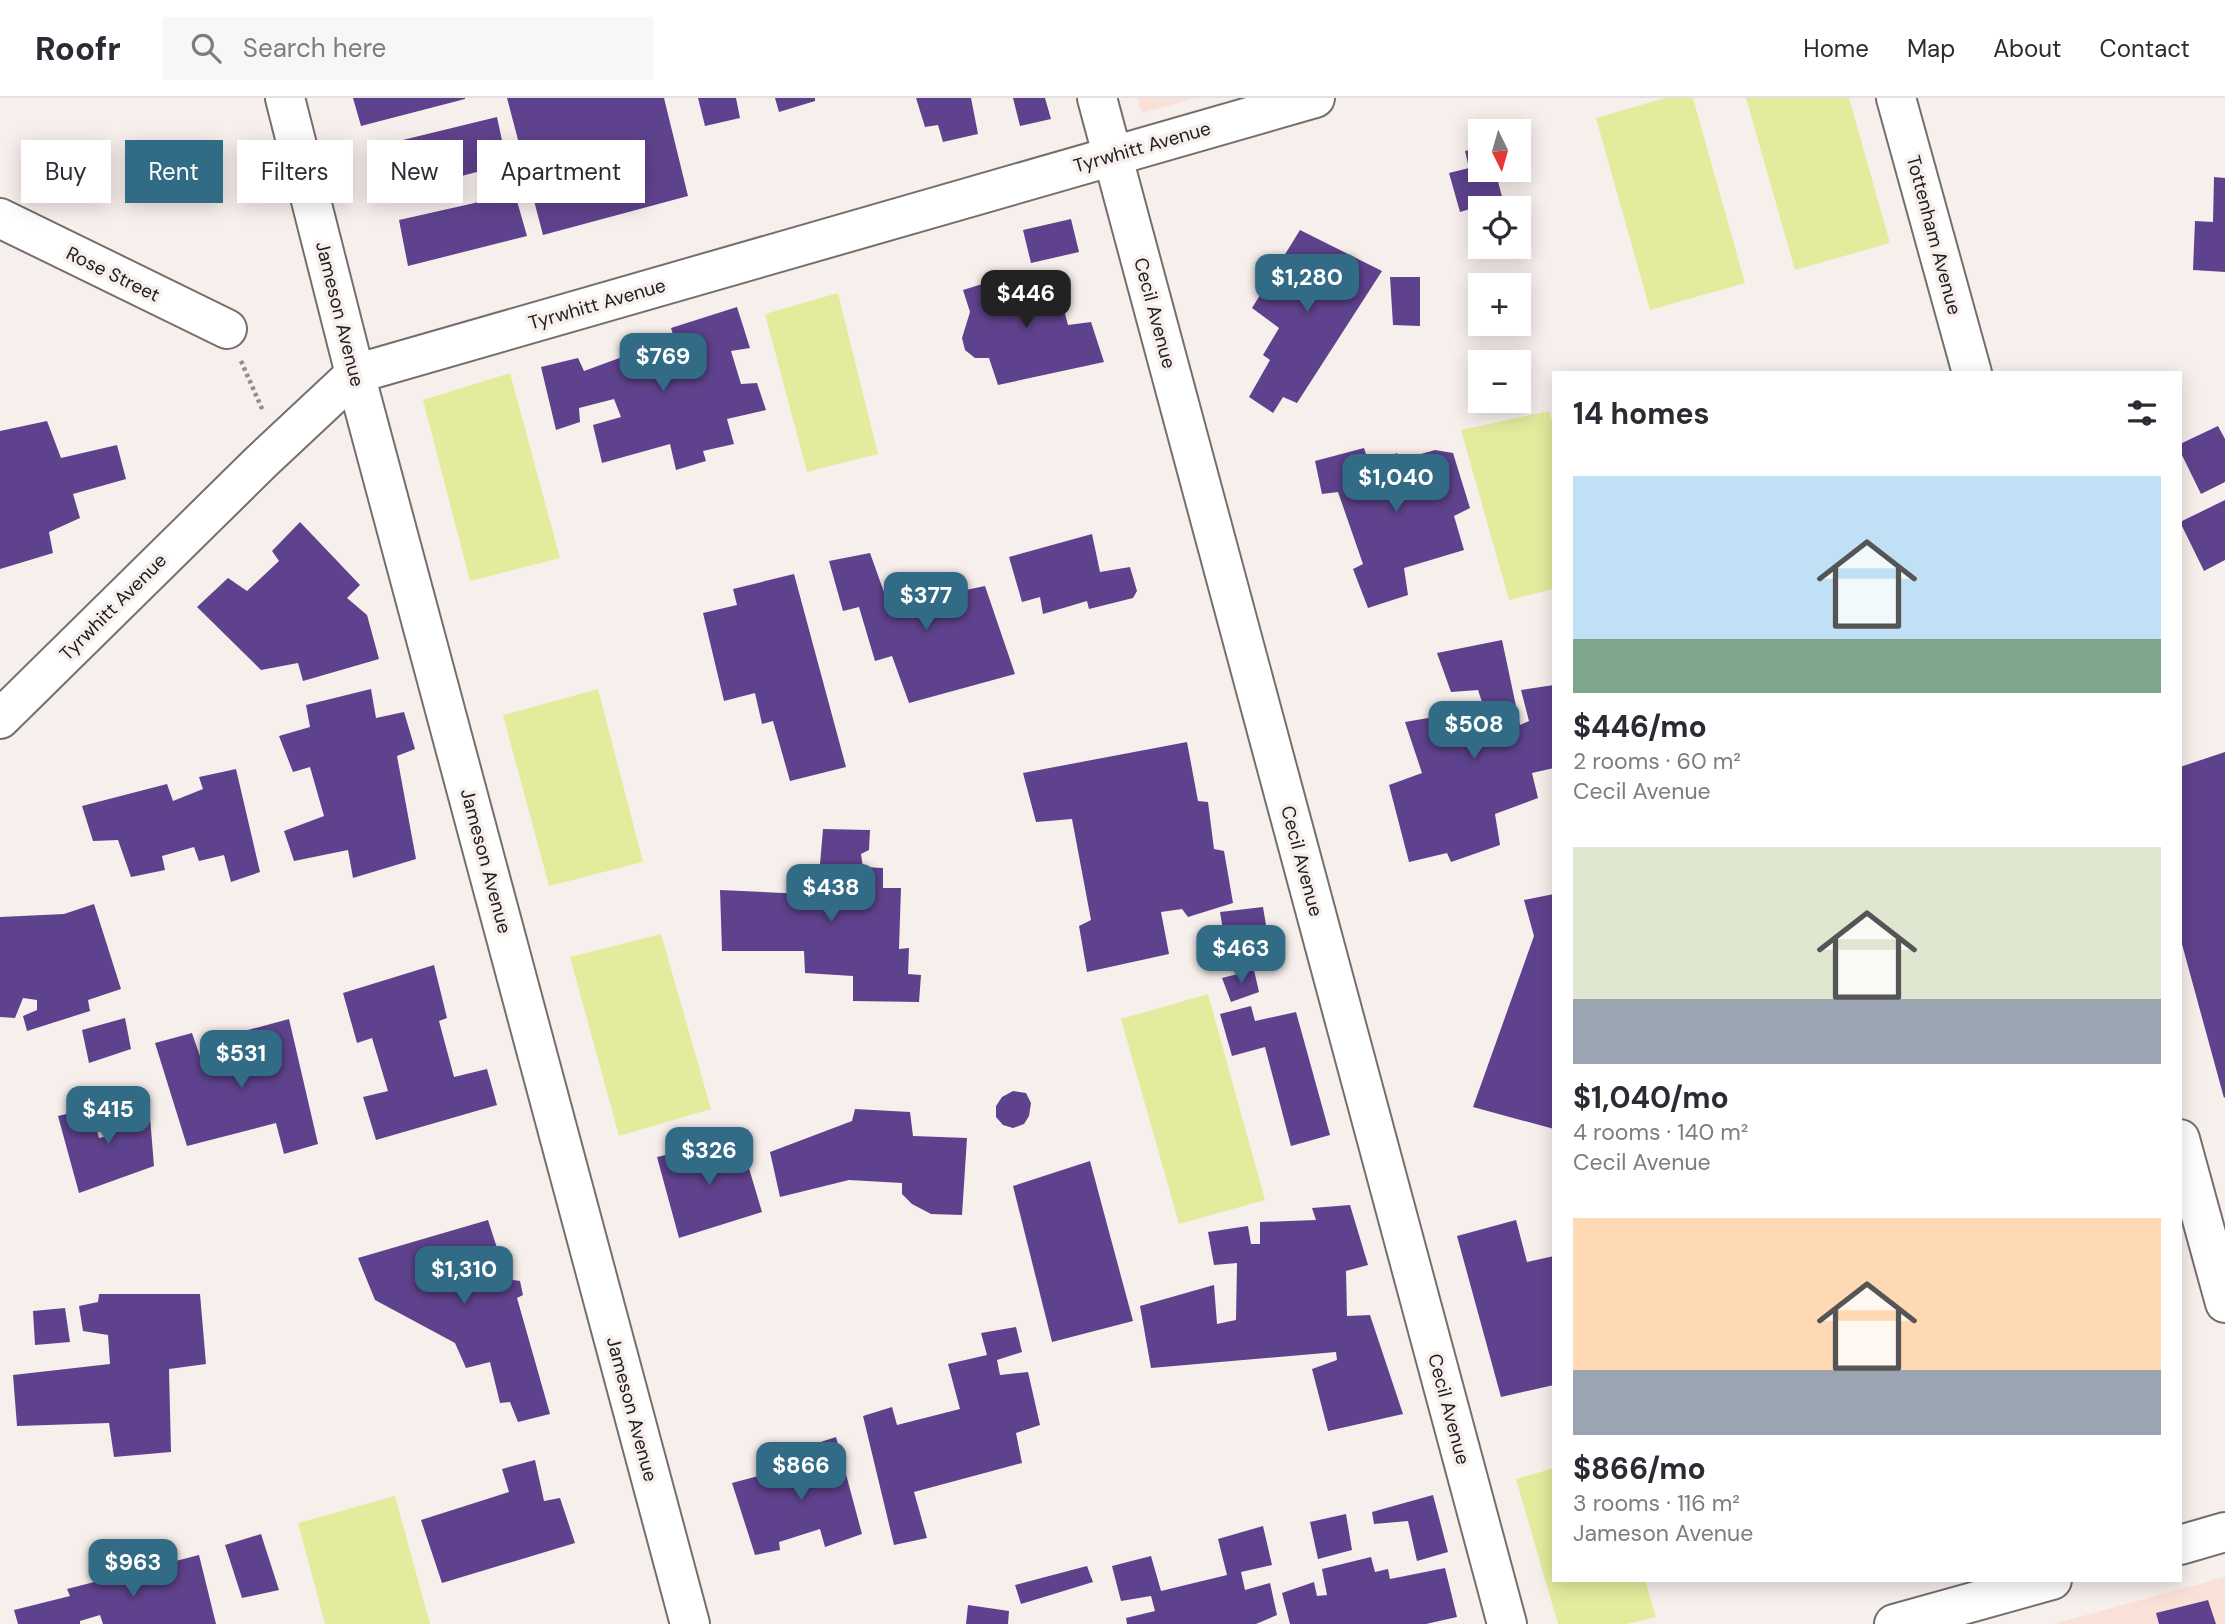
<!DOCTYPE html>
<meta charset="utf-8">
<style>
:root{--surface:#fff;--page:#f7f7f7;--text:#2b2b33;--muted:#7c7c81;--line:#e1e1e2;--accent:#326b85}
body{margin:0;font-family:"DM Sans",sans-serif;background:var(--page);color:var(--text);height:100vh;display:flex;flex-direction:column;font-size:26px;white-space:nowrap}
*{box-sizing:border-box;margin:0}
p{font-size:23px;color:var(--muted)}
.icon{flex:none;width:38px;height:38px;fill:none;stroke:currentColor;stroke-width:2;stroke-linecap:round;stroke-linejoin:round}
.map{position:relative;flex:1;overflow:hidden}
.details{position:absolute;left:1552px;top:273px;width:630px;height:1211px;display:flex;flex-direction:column;background:var(--surface);border-radius:0px;box-shadow:0 4px 18px #0003}
.details>*{flex:none}
.hud{position:absolute;left:21px;top:42px;width:665px;height:63px;display:flex;gap:14px}
.needle{width:46px;rotate:175deg}
.tools{position:absolute;left:1468px;top:21px;display:grid;gap:14px}
.tools a{display:grid;place-items:center;width:63px;height:63px;border-radius:0px;background:var(--surface);box-shadow:0 4px 18px #0003;font-size:35px}
.price{position:absolute;translate:-50% -60px;padding:0 16px;border-radius:14px;background:var(--accent);color:#fff;font-size:23px;line-height:46px;filter:drop-shadow(0 2px 4px #0008)}
.price::after{content:'';position:absolute;left:50%;top:42px;width:21px;height:16px;margin-left:-10px;background:inherit;clip-path:polygon(0 0,100% 0,50% 100%)}
.price.on{background:#222;color:#fff}
ul{padding:0;list-style:none}
li{display:grid;align-content:center;gap:14px;height:371px;padding:0 21px}
li span{display:grid;place-items:center;height:217px;border-radius:0px;color:#555}
li>.icon{margin-inline-start:auto}
span .icon{width:126px;height:126px;fill:#fffc;stroke-width:1}
li b{font-size:30px}
h2{display:flex;justify-content:space-between;align-items:center;height:84px;padding:0 21px;font-size:30px}
.pill{padding:0 24px;border-radius:0px;background:var(--surface);box-shadow:0 4px 18px #0003;font-size:24px;line-height:63px}
.pill.on{background:var(--accent);color:#fff}
header{display:flex;align-items:center;gap:42px;box-sizing:border-box;height:98px;padding:0 35px;background:var(--surface);border-bottom:2px solid var(--line)}
header strong{font-size:33px}
nav{display:flex;gap:38px;margin-inline-start:auto;font-size:24px}
.search{width:490px;height:63px;background:var(--page);display:flex;align-items:center;gap:18px;box-sizing:border-box;padding:0 24px;border-radius:0px;color:var(--muted);font-size:26px}
.map>svg:first-child{display:block}
.education{fill:#fae1d8}
.green{fill:#e3ec9d}
.building{fill:#5f428d}
.lines{fill:none;stroke-linecap:round;stroke-linejoin:round}
.minor-casing{stroke:#756f6c;stroke-width:42}
.path{stroke:#928d8b;stroke-width:4.5;stroke-dasharray:3.5 3.5;stroke-linecap:butt}
.minor{stroke:#fff;stroke-width:38}
.labels{text-anchor:middle;dominant-baseline:central;stroke-width:7;stroke-linejoin:round;paint-order:stroke}
.street-label{font-size:19px;fill:#22201e;stroke:#f7efec}
</style>
<header>
<strong>Roofr</strong>
<div class="search"><svg class="icon" aria-label="search" viewBox="0 0 24 24"><circle cx="10" cy="10" r="6"/><path d="M15 15l6 6"/></svg>Search here</div>
<nav><a>Home</a><a>Map</a><a>About</a><a>Contact</a></nav>
</header>
<div class="map">
<svg width="2225" height="1526" viewBox="0 0 2225 1526">
<rect width="100%" height="100%" fill="#f7efec"/>
<path class="education" d="M1137 0H1196L1142 15Z
M2225 1479V1526H2053L2174 1493Z"/>
<path class="green" d="M1665 0H1693L1745 185 1650 212 1596 20Z
M1746 0H1849L1890 145 1795 172Z
M838 195 878 356 807 374 765 216Z
M510 275 560 460 470 483 423 302Z
M1549 313 1554 331V491L1509 502 1461 332Z
M598 591 643 764 549 788 503 617Z
M661 836 711 1011 619 1038 570 859Z
M1208 896 1265 1102 1179 1126 1121 921Z
M1554 1370V1482H1645L1656 1519 1627 1526H1558L1516 1381Z
M395 1398 430 1526H325L298 1425Z"/>
<path class="building" d="M353 0H465V1L361 28Z
M507 0H664L688 98 543 137Z
M698 0H736L740 20 705 28Z
M775 0H815V3L779 14Z
M916 0H971L978 36 943 44 938 27 925 29Z
M1013 0H1045L1051 21 1020 28Z
M497 19 507 66 386 98 374 49Z
M1480 50V72H1495L1505 110H1481L1480 108 1460 114 1449 75 1469 70 1465 53Z
M2214 79 2225 80V174L2193 172 2195 123 2213 124Z
M515 96 527 138 408 168 399 122Z
M1071 121 1079 154 1031 165 1023 132Z
M1300 132 1382 173 1297 305 1283 299 1273 315 1249 299 1270 262 1263 257 1279 230 1252 210Z
M1055 177 1068 227 1091 224 1104 264 998 287 989 260H975L965 252 962 240 970 214 963 192 1008 178 1013 187Z
M1390 179H1420V228L1393 227Z
M737 209 750 250 731 253 741 286 757 285 766 312 727 321 734 346 703 353 706 363 676 372 670 346 602 365 593 327 621 319 614 301 579 310 580 324 556 332 541 269 578 260 584 273 674 240 671 230Z
M47 323 61 360 117 347 126 381 73 396 80 420 49 434 53 455 0 471V333Z
M2218 328 2225 341V384L2201 396 2180 353V346Z
M1364 350 1370 368 1397 355 1400 362 1435 352 1453 355 1470 410 1454 418 1464 452 1404 470 1408 497 1368 510 1353 471 1363 466 1338 394 1322 396 1315 363Z
M2225 402V462L2204 473 2180 424Z
M300 424 360 487 347 500 367 517 379 561 303 583 298 565 261 572 197 509 228 480 247 493 279 463 272 453Z
M1092 436 1100 474 1130 469 1137 493 1133 500 1089 511 1087 503 1043 516 1040 499 1022 504 1009 459Z
M870 455 889 508 985 488 1015 576 909 605 892 558 875 563 859 509 843 513 829 463Z
M794 476 846 669 790 683 773 623 762 626 755 595 724 603 703 515 737 507 733 491Z
M1502 542 1520 627 1529 623 1521 592 1554 587V670L1532 675 1538 700 1495 716 1500 747 1451 764 1447 755 1409 764 1389 687 1422 675 1405 624 1440 618 1442 631 1467 625 1471 637 1491 631 1478 592 1451 594 1437 555Z
M371 591 376 620 404 614 415 651 397 658 416 761 353 780 348 752 294 763 284 733 324 718 310 669 293 674 279 638 310 629 306 607Z
M1187 644 1198 703 1208 704 1214 751 1224 753 1233 805 1188 819 1182 811 1161 814 1169 856 1087 874 1079 828 1091 822 1072 721 1036 724 1023 675Z
M2225 654V999L2224 1000 2180 839V669Z
M236 671 260 774 231 784 224 757 199 763 194 749 162 758 165 772 131 779 118 742 93 743 82 708 167 686 173 703 203 691 199 679Z
M823 731 870 732 869 752 861 756 863 769 883 770V790H901L899 851 909 850 908 876 921 877 919 904 853 903V878L805 875 804 853H722L720 792 827 797 830 766H820Z
M1554 796V1031L1473 1009 1534 838 1524 802Z
M94 806 121 891 88 902 90 913 27 933 23 918 37 912V902L23 900 15 920 0 919V819L64 816Z
M1263 809 1269 845 1226 850 1220 814Z
M434 867 447 920 439 923 454 979 487 971 497 1007 376 1042 363 999 388 993 372 940 357 945 343 895Z
M1254 872 1259 894 1231 904 1222 880Z
M1251 908 1255 923 1296 914 1330 1037 1291 1048 1265 949 1232 958 1220 916Z
M125 920 131 951 89 965 82 932Z
M289 921 318 1046 284 1056 276 1025 187 1048 155 945 192 935 205 973 255 965 248 932Z
M1013 993 1026 995 1031 1005 1029 1018 1024 1026 1013 1030 1003 1027 996 1019V1008L1002 999Z
M149 1007 154 1068 79 1095 58 1018 91 1010 99 1040 107 1038V1019Z
M855 1011 910 1014 913 1038 967 1040 962 1117 931 1116 912 1106 902 1096V1085L849 1082 780 1099 770 1054 852 1023Z
M740 1040 762 1114 679 1140 657 1059Z
M1090 1063 1133 1223 1052 1244 1013 1088Z
M1350 1107 1368 1167 1346 1173 1347 1218 1370 1217 1403 1316 1328 1333 1312 1271 1337 1262 1336 1254 1151 1270 1140 1208 1214 1187 1217 1226 1236 1222 1237 1165 1214 1167 1208 1134 1248 1128 1251 1146H1260V1124L1316 1122 1312 1110Z
M488 1122 507 1181 520 1183 523 1197 517 1200 550 1316 518 1324 510 1304 500 1305 490 1264 466 1270 455 1245 375 1202 358 1160Z
M1516 1122 1527 1164 1554 1158V1287L1501 1299 1457 1138Z
M99 1196H200L206 1266 169 1271 171 1354 114 1359 109 1325 17 1328 13 1277 110 1266 108 1237 83 1233 79 1208 98 1204Z
M65 1210 70 1244 35 1247 33 1213Z
M1016 1229 1022 1254 997 1262 1000 1277 1028 1274 1040 1327 1016 1335 1022 1365 914 1394 927 1440 894 1447 863 1318 892 1309 897 1327 960 1311 948 1266 987 1257 981 1235Z
M836 1339 862 1436 825 1449 820 1431 779 1444 780 1452 755 1457 732 1385 762 1377 766 1385 804 1374 796 1352Z
M535 1362 544 1403 560 1400 575 1445 442 1485 421 1422 509 1394 502 1371Z
M1433 1397 1448 1454 1417 1463 1408 1423 1374 1426 1372 1414Z
M1346 1416 1352 1452 1318 1461 1310 1424Z
M1263 1428 1272 1467 1241 1474 1245 1492 1270 1485 1277 1517 1256 1526H1127L1126 1520 1155 1513 1151 1498 1121 1503 1112 1468 1151 1458 1161 1493 1227 1477 1218 1441Z
M261 1436 279 1492 242 1500 225 1447Z
M199 1457 216 1526H103L100 1517 80 1523V1526H18L14 1512 70 1498 67 1491Z
M1371 1459 1375 1474 1388 1471 1390 1481 1445 1470 1457 1519 1426 1526H1290L1282 1495 1314 1484 1317 1498 1327 1497 1322 1471Z
M1087 1468 1093 1484 1021 1506 1015 1487Z
M2208 1502 2216 1526H2159L2156 1515Z
M968 1507 1009 1513 1008 1526H966Z"/>
<g class="lines">
<defs>
<path id="minor" d="M285 0 355 276 690 1526
M1097 0 1507 1526
M1896 0 1972 275
M0 120 227 231
M0 621 261 364 355 276 1315 0
M2180 1041 2225 1205
M2180 1447 2225 1434
M1894 1526 2052 1482"/>
</defs>
<use href="#minor" class="minor-casing"/>
<path class="path" d="M241 263 263 313"/>
<use href="#minor" class="minor"/>
</g>
<g class="labels">
<g class="street-label">
<text transform="translate(1142 49) rotate(-16)">Tyrwhitt Avenue</text>
<text transform="translate(1934 137) rotate(75)">Tottenham Avenue</text>
<text transform="translate(113 176) rotate(26)">Rose Street</text>
<text transform="translate(597 206) rotate(-16)">Tyrwhitt Avenue</text>
<text transform="translate(1155 215) rotate(75)">Cecil Avenue</text>
<text transform="translate(340 216) rotate(76)">Jameson Avenue</text>
<text transform="translate(113 509) rotate(-45)">Tyrwhitt Avenue</text>
<text transform="translate(486 763) rotate(75)">Jameson Avenue</text>
<text transform="translate(1302 763) rotate(75)">Cecil Avenue</text>
<text transform="translate(632 1311) rotate(75)">Jameson Avenue</text>
<text transform="translate(1449 1311) rotate(75)">Cecil Avenue</text>
</g>
</g>
</svg>
<div class="tools">
<a><svg class="needle" viewBox="-14 -14 28 28"><path d="M0-13l5 13h-10z" fill="#e53935"/><path d="M0 13l5-13h-10z" fill="#7c7c81"/></svg></a>
<a><svg class="icon" aria-label="locate" viewBox="0 0 24 24"><circle cx="12" cy="12" r="6"/><path d="M12 2v4M12 18v4M2 12h4M18 12h4"/></svg></a>
<a>+</a>
<a>−</a>
</div>
<b class="price" style="left:1307px;top:216px">$1,280</b>
<b class="price on" style="left:1026px;top:232px">$446</b>
<b class="price" style="left:663px;top:295px">$769</b>
<b class="price" style="left:1396px;top:416px">$1,040</b>
<b class="price" style="left:926px;top:534px">$377</b>
<b class="price" style="left:1474px;top:663px">$508</b>
<b class="price" style="left:831px;top:826px">$438</b>
<b class="price" style="left:1241px;top:887px">$463</b>
<b class="price" style="left:241px;top:992px">$531</b>
<b class="price" style="left:108px;top:1048px">$415</b>
<b class="price" style="left:709px;top:1089px">$326</b>
<b class="price" style="left:464px;top:1208px">$1,310</b>
<b class="price" style="left:801px;top:1404px">$866</b>
<b class="price" style="left:133px;top:1501px">$963</b>
<div class="hud">
<a class="pill">Buy</a>
<a class="pill on">Rent</a>
<a class="pill">Filters</a>
<a class="pill">New</a>
<a class="pill">Apartment</a>
</div>
<section class="details">
<h2>14 homes<svg class="icon" aria-label="filters" viewBox="0 0 24 24"><path d="M4 7h16M4 17h16"/><circle cx="9" cy="7" r="2"/><circle cx="15" cy="17" r="2"/></svg></h2>
<ul>
<li><span style="background:linear-gradient(#bfe0f5 75%,#7fa58c 0)"><svg class="icon" aria-label="home" viewBox="0 0 24 24"><path d="M3 11l9-7 9 7M6 9v11h12V9"/></svg></span><div><b>$446/mo</b><p>2 rooms · 60 m²</p><p>Cecil Avenue</p></div></li>
<li><span style="background:linear-gradient(#dfe7d0 70%,#9aa5b1 0)"><svg class="icon" aria-label="home" viewBox="0 0 24 24"><path d="M3 11l9-7 9 7M6 9v11h12V9"/></svg></span><div><b>$1,040/mo</b><p>4 rooms · 140 m²</p><p>Cecil Avenue</p></div></li>
<li><span style="background:linear-gradient(#ffd9b3 70%,#9aa5b1 0)"><svg class="icon" aria-label="home" viewBox="0 0 24 24"><path d="M3 11l9-7 9 7M6 9v11h12V9"/></svg></span><div><b>$866/mo</b><p>3 rooms · 116 m²</p><p>Jameson Avenue</p></div></li>
</ul>
</section>
</div>
